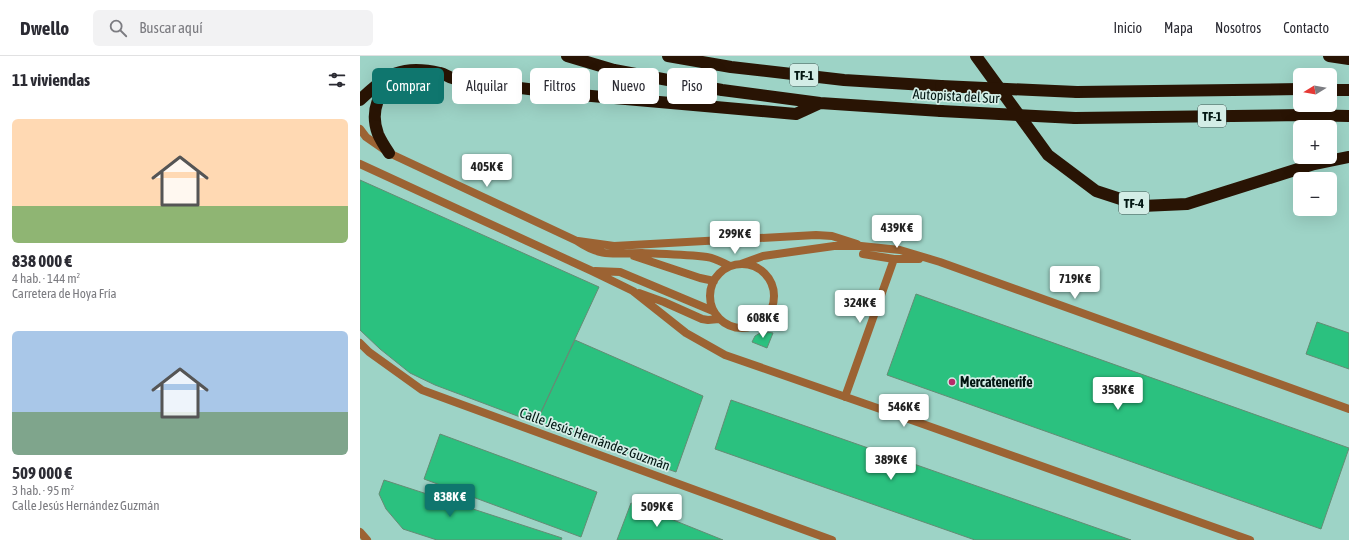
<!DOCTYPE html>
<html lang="es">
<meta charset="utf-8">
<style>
:root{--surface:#fff;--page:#f2f2f3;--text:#2b2b33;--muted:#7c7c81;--line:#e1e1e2;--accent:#0f766e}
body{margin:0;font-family:"Asap Condensed",sans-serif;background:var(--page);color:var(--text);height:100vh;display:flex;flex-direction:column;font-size:15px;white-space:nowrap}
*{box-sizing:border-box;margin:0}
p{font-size:13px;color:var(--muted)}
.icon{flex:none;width:22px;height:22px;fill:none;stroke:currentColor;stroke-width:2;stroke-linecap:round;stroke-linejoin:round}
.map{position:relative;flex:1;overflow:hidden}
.sheet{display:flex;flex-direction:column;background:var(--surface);width:360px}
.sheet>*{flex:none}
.guide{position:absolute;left:12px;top:12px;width:380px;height:36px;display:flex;gap:8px}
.needle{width:26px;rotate:259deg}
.controls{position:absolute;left:933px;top:12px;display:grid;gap:8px}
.controls a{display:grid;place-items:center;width:44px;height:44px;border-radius:6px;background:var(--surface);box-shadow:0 4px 16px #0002;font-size:20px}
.price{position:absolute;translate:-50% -34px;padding:0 9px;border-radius:4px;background:#fff;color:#222;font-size:13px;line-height:26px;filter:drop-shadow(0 1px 2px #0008)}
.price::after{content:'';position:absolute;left:50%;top:24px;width:12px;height:9px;margin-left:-6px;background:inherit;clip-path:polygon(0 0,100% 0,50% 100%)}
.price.selected{background:var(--accent);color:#fff}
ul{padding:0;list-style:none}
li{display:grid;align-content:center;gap:8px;height:212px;padding:0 12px}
li span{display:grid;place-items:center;height:124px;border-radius:6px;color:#555}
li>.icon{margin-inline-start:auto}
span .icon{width:72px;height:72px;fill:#fffc;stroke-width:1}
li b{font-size:17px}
h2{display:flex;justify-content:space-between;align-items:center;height:48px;padding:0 12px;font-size:17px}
.pill{padding:0 14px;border-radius:6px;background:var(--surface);box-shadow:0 4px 16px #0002;font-size:14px;line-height:36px}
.pill.selected{background:var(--accent);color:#fff}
header{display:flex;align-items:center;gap:24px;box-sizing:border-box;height:56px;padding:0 20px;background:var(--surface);border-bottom:1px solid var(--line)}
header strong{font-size:19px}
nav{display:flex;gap:22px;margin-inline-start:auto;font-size:14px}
.search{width:280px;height:36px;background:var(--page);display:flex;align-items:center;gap:10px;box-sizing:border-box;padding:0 14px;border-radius:6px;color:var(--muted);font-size:15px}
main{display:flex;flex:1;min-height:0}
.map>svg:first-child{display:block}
.building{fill:#2bc17f;stroke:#638c74}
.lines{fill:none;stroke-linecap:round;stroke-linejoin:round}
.street{stroke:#9c6333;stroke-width:8}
.highway{stroke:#291404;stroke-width:12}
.highway-bridge{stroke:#291404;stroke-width:12}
.poi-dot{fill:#b62c69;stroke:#d3ede6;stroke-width:1.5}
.labels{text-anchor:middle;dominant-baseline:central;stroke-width:3.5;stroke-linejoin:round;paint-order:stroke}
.shield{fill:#d3ede6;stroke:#415652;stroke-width:1}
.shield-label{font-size:13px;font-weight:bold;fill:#021612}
.street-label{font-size:14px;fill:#021612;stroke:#d3ede6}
.poi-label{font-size:14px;font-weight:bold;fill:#021612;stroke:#d3ede6;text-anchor:start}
</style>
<header>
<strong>Dwello</strong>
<div class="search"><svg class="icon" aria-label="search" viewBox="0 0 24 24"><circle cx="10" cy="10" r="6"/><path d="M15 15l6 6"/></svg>Buscar aquí</div>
<nav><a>Inicio</a><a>Mapa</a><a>Nosotros</a><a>Contacto</a></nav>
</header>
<main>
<section class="sheet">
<h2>11 viviendas<svg class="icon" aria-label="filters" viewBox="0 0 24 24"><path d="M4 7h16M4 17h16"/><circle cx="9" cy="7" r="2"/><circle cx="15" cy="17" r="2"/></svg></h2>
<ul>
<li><span style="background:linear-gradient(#ffd9b3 70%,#8fb573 0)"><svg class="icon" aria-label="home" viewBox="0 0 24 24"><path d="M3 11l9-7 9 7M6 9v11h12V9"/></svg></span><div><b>838 000 €</b><p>4 hab. · 144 m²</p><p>Carretera de Hoya Fría</p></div></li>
<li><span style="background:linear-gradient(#a9c7e8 65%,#7fa58c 0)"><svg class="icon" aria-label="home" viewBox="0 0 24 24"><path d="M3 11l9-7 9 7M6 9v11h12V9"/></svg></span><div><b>509 000 €</b><p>3 hab. · 95 m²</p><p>Calle Jesús Hernández Guzmán</p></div></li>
</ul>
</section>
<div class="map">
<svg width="989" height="484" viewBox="0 0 989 484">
<rect width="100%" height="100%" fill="#9dd3c6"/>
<path class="building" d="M0 124 239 231 176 367 75 329 50 317 20 293 0 274Z
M556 238 989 392 961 473 527 319Z
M957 266 989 277V313L946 298Z
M406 276 413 277 407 292 392 286 395 280 400 277Z
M215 284 343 340 316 416 176 367Z
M371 344 771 484H615L355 393Z
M80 378 237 436 221 481 64 423Z
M24 424 202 482 201 484H77L43 473 26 453 19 438Z
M271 447 363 484H257Z"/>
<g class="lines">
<path class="street" d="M0 73 6 81 29 97 217 185C242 202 254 197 282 197 303 198 326 198 347 201 355 202 363 207 370 210
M0 108 232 215 273 235 326 277 365 299 526 355 890 484
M218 185 254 190 456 179 472 180 497 188
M503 198 534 203H559
M274 200 340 222 354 225
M350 240a32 32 0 1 1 64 0a32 32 0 1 1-64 0Z
M381 208 403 200 474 190H501L540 194 580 206 989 353
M235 215 260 216 353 255
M279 237 304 246 342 263 348 264 359 263
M0 287 9 296 62 334 472 484
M485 341 534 203
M0 476 7 484"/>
<path class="highway" d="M207 0 254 14 362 34 460 47 581 55
M308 0 371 11 484 24 581 30
M616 0 688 99 736 135 782 150 827 148 954 108 989 101
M969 0 989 3
M970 34H989
M717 36 940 33
M0 44C27 18 42 8 80 17 85 18 88 21 92 22 96 24 100 24 104 25L209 38 436 58 460 47
M715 62 942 59 989 60
M29 97C25 91 21 85 18 78 10 56 17 33 40 24"/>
<path class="highway-bridge" d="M581 30 717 36
M581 55 715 62"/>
</g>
<circle class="poi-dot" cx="592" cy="326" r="4"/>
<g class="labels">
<g class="shield">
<rect x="430" y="8" width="28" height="22" rx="3"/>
<rect x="838" y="49" width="28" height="22" rx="3"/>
<rect x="759" y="136" width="30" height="22" rx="3"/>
</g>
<g class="shield-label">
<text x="444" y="19">TF-1</text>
<text x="852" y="60">TF-1</text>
<text x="774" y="147">TF-4</text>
</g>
<g class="street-label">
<text transform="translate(596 40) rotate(3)">Autopista del Sur</text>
<text transform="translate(235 383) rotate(20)">Calle Jesús Hernández Guzmán</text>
</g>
<g class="poi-label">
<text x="600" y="326">Mercatenerife</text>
</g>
</g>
</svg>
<div class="controls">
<a><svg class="needle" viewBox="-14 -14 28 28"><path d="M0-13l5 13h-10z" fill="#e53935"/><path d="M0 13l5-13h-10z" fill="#7c7c81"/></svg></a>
<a>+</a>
<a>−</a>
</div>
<b class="price" style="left:127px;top:132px">405K €</b>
<b class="price" style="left:537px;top:193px">439K €</b>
<b class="price" style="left:375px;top:199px">299K €</b>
<b class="price" style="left:715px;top:244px">719K €</b>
<b class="price" style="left:500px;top:268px">324K €</b>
<b class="price" style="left:403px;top:283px">608K €</b>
<b class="price" style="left:758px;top:355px">358K €</b>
<b class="price" style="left:544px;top:372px">546K €</b>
<b class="price" style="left:531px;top:425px">389K €</b>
<b class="price selected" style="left:90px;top:462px">838K €</b>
<b class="price" style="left:297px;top:472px">509K €</b>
<div class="guide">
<a class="pill selected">Comprar</a>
<a class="pill">Alquilar</a>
<a class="pill">Filtros</a>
<a class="pill">Nuevo</a>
<a class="pill">Piso</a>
</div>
</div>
</main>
